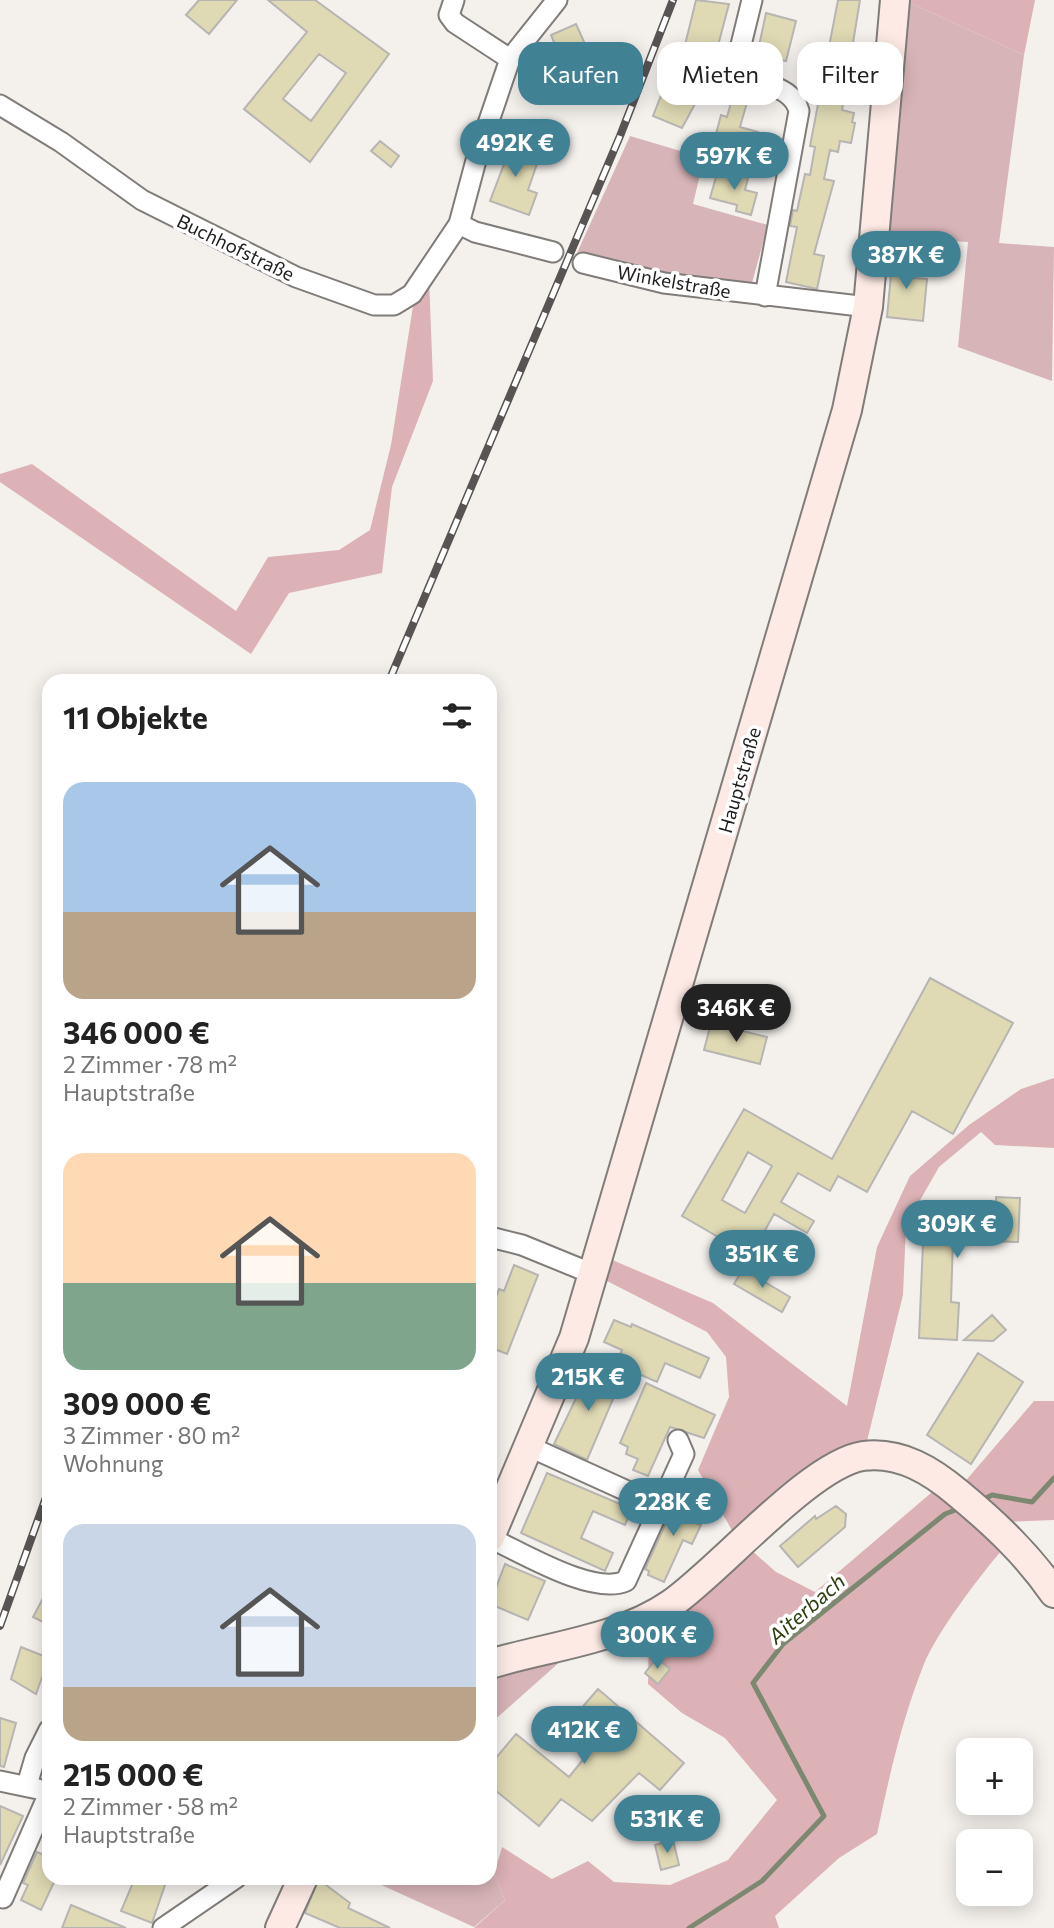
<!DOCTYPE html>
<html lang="de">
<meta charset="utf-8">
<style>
:root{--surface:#fff;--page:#f6f6f6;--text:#222;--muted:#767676;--accent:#408294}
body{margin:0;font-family:Commissioner,sans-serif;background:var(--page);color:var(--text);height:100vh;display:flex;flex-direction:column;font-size:26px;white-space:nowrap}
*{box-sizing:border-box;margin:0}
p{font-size:23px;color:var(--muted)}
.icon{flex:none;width:38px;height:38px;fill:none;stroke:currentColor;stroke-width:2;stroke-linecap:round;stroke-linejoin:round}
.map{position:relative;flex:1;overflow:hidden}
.sheet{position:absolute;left:42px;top:674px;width:455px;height:1211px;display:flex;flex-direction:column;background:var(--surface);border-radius:21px;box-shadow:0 4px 18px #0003}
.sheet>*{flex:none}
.top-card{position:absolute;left:518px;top:42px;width:430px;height:63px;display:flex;gap:14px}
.fabs{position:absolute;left:956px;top:1738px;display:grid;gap:14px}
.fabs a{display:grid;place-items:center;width:77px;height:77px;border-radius:14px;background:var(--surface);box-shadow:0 4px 18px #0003;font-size:35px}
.price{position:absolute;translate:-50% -60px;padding:0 16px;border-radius:24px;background:var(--accent);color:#fff;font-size:23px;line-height:46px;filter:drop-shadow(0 2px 4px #0008)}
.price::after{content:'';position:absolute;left:50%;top:42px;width:21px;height:16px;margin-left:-10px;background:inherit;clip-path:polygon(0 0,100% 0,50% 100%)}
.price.current{background:#222;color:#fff}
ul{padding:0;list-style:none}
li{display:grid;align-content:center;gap:14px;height:371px;padding:0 21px}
li span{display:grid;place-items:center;height:217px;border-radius:21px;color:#555}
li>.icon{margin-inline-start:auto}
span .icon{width:126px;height:126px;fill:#fffc;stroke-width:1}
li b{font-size:30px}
h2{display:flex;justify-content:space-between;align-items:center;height:84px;padding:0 21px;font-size:30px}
.pill{padding:0 24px;border-radius:21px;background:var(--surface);box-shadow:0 4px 18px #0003;font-size:24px;line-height:63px}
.pill.current{background:var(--accent);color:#fff}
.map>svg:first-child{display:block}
.green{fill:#d7b4b8}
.forest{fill:#dcb2b7}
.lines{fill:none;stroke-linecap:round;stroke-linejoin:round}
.stream{stroke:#7d8870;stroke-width:5}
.building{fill:#dfd9b4;stroke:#b6b5b1;stroke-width:2;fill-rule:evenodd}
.street-casing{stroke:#7f7c79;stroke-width:23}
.secondary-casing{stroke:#7f7c79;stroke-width:32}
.street{stroke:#fff;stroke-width:19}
.secondary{stroke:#fdeae4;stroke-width:28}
.rail-casing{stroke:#575453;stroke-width:8}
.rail{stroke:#fff;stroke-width:5;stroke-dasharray:16;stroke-linecap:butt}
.labels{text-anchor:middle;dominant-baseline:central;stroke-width:7;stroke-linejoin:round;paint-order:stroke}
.street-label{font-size:19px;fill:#201e1d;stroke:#fff}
.water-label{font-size:21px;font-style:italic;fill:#2b3f0c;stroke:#fff}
</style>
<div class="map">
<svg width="1054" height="1928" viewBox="0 0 1054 1928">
<rect width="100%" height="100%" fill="#f4f1ed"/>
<path class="green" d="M906 1 1024 55 999 243 1054 247 1052 381 958 347 968 242 883 237Z
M630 136 704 158 693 204 768 225 747 301 616 281 572 264Z
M571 1652 490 1724V1674Z
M490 1873 494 1874 505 1900 474 1927 366 1878H490Z"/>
<path class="forest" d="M1035 0 1024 55 906 1V0Z
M429 278 433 381 392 487 382 573 289 593 251 654 0 482V474L32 464 236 611 268 557 339 550 370 530 391 445 414 300Z
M1054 1078V1148L995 1145 981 1132 939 1167 906 1225 903 1295 867 1441 834 1453 734 1534 698 1470 729 1397 726 1357 707 1332 603 1279 610 1259 713 1303 847 1406 877 1247 910 1176 969 1125 1021 1089Z
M1034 1401H1054V1520L1005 1522 962 1485Z
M938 1487 1002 1550C979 1577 937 1632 924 1664 902 1719 889 1777 877 1834L839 1858 775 1916 779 1928H474L505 1900 494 1874 502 1847 552 1879 588 1861 614 1882 670 1885 728 1860 777 1800 725 1738 682 1713 648 1684 649 1631 750 1549 776 1572 815 1592Z"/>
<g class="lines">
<path class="stream" d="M982 1500 992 1495 1032 1502 1054 1478
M689 1928 762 1881 824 1816 753 1683 783 1644 945 1514 963 1507"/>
</g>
<path class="building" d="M199 0H237L209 34 186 15Z
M268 0H315L389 54 310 162 244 109 307 32ZM319 54 346 73 311 121 283 99Z
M696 0 729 4 716 53 704 50 703 54 684 49Z
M838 0H860L842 110 854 113 852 122 855 123 851 143 840 141 838 152 830 150 824 179 834 181 814 254 824 256 817 289 786 282 797 227 790 226 793 210 797 211 805 174 810 175 815 147 810 146Z
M766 13 796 21 786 61 776 59 773 72 755 65Z
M576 24 585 44 582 50 588 53 581 70 576 67 569 84 531 68 539 50 561 59 551 35Z
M667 69 693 76 687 90 695 93 691 103 695 104 682 128 653 116 664 88 660 87Z
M735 88 750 92 740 127 758 132 753 151 726 144 727 137 716 134 721 115 727 117Z
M502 139 522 146 519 154 538 161 528 190 537 193 529 215 490 201 506 159 496 156Z
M380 141 399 156 391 167 371 151Z
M718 170 748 178 745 190 757 193 751 215 736 211 737 205 710 198Z
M893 254 911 256 914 278 927 279 923 321 887 317Z
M930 978 1013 1023 953 1134 912 1111 867 1192 838 1176 830 1191 798 1173 781 1202 814 1221 807 1233 774 1214 751 1256 682 1216 744 1109 832 1159ZM748 1152 772 1166 745 1213 722 1200Z
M711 1023 767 1037 760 1064 704 1050Z
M996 1197 1020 1198 1018 1242 953 1240 951 1302 959 1303 957 1340 919 1338 924 1219 952 1220V1209L996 1211Z
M514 1265 538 1275 507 1354 490 1347V1313L499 1289 504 1291Z
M743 1269 790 1297 782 1312 734 1284Z
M992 1315 1006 1330 993 1341 964 1340Z
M614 1320 631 1327 632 1324 709 1358 700 1378 665 1363 657 1382 616 1364 622 1350 604 1342Z
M978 1353 1023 1382 971 1464 927 1435Z
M592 1365 622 1378 587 1460 554 1444Z
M646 1383 715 1415 704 1438 670 1427 648 1476 633 1470 638 1459 626 1454 628 1447 620 1443Z
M547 1473 632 1509 625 1525 593 1511 581 1538 613 1553 605 1571 521 1533Z
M678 1497 699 1506 692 1522 701 1525 692 1544 683 1540 664 1582 648 1575 649 1571 645 1569Z
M836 1506 846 1514 845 1527 798 1567 780 1546 815 1516 816 1519Z
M505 1564 545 1581 528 1620 490 1604Z
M49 1587V1625L33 1617Z
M21 1647 49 1658 36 1694 11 1679Z
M657 1658 670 1669 658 1684 645 1673Z
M598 1689 684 1763 660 1790 639 1773 592 1821 561 1799 539 1826 490 1786V1765L516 1734 569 1777 599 1740 573 1718Z
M0 1718 16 1723 4 1767 0 1766Z
M0 1806 23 1816 0 1865Z
M673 1840 679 1865 661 1870 655 1845Z
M37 1852 49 1857V1878H56L41 1910 21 1900 28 1885 23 1883Z
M135 1878H148L165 1885 152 1923 121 1911Z
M319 1878H329L326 1885 350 1903 348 1908 390 1928H340L305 1913Z
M71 1905 126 1928H62Z"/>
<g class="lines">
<defs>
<path id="street" d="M454 0 449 15 455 23 510 59
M752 0 739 53 741 69C759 87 792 84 799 111L765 296
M0 105 61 142 142 200 296 277 374 305H394L412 294 459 224
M553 252 475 232 459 224 478 153 510 59 557 0
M583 263 664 283 868 307
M490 1237 522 1245 593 1274
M530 1447 660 1506
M490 1538C523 1553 593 1596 626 1581L684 1454 678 1440
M0 1781 38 1789
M27 1785 35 1758 49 1730
M3 1898 49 1793
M163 1928 236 1878"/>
<path id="secondary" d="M490 1537 574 1338 847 410 868 307 895 0
M490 1664C549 1646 619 1640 671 1604 720 1570 810 1464 863 1456 900 1451 932 1471 959 1494 995 1524 1027 1554 1054 1593
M280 1928 303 1878"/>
</defs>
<use href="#street" class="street-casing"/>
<use href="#secondary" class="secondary-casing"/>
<use href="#street" class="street"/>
<use href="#secondary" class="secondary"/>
<defs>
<path id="rail" d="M389 681 620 136 673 0
M0 1626 49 1489"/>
</defs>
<use href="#rail" class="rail-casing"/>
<use href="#rail" class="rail"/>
</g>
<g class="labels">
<g class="street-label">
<text transform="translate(236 247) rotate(26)">Buchhofstraße</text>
<text transform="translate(674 281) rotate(10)">Winkelstraße</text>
<text transform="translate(739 780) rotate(-74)">Hauptstraße</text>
</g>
<g class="water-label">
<text transform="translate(806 1608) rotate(-41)">Aiterbach</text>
</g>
</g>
</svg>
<div class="fabs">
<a>+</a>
<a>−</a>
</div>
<b class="price" style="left:515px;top:179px">492K €</b>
<b class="price" style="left:734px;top:192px">597K €</b>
<b class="price" style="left:906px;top:291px">387K €</b>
<b class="price current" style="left:736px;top:1044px">346K €</b>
<b class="price" style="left:957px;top:1260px">309K €</b>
<b class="price" style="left:762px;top:1290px">351K €</b>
<b class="price" style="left:588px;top:1413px">215K €</b>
<b class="price" style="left:673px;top:1538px">228K €</b>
<b class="price" style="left:657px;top:1671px">300K €</b>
<b class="price" style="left:584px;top:1766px">412K €</b>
<b class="price" style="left:667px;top:1855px">531K €</b>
<div class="top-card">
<a class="pill current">Kaufen</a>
<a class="pill">Mieten</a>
<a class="pill">Filter</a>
</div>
<section class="sheet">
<h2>11 Objekte<svg class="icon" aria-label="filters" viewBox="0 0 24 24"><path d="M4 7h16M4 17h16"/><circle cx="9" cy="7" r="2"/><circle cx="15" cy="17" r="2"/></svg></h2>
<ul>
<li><span style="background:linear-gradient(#a9c7e8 60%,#b9a48a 0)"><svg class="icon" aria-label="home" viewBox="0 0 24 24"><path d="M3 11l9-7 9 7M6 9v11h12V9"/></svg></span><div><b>346 000 €</b><p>2 Zimmer · 78 m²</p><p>Hauptstraße</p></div></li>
<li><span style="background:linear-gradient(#ffd9b3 60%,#7fa58c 0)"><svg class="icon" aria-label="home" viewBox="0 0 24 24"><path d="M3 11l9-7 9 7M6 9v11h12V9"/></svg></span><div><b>309 000 €</b><p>3 Zimmer · 80 m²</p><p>Wohnung</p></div></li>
<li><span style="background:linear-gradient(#c9d6e8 75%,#b9a48a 0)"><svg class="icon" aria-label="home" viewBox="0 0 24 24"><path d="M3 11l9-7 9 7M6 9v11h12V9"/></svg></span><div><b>215 000 €</b><p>2 Zimmer · 58 m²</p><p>Hauptstraße</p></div></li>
</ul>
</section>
</div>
